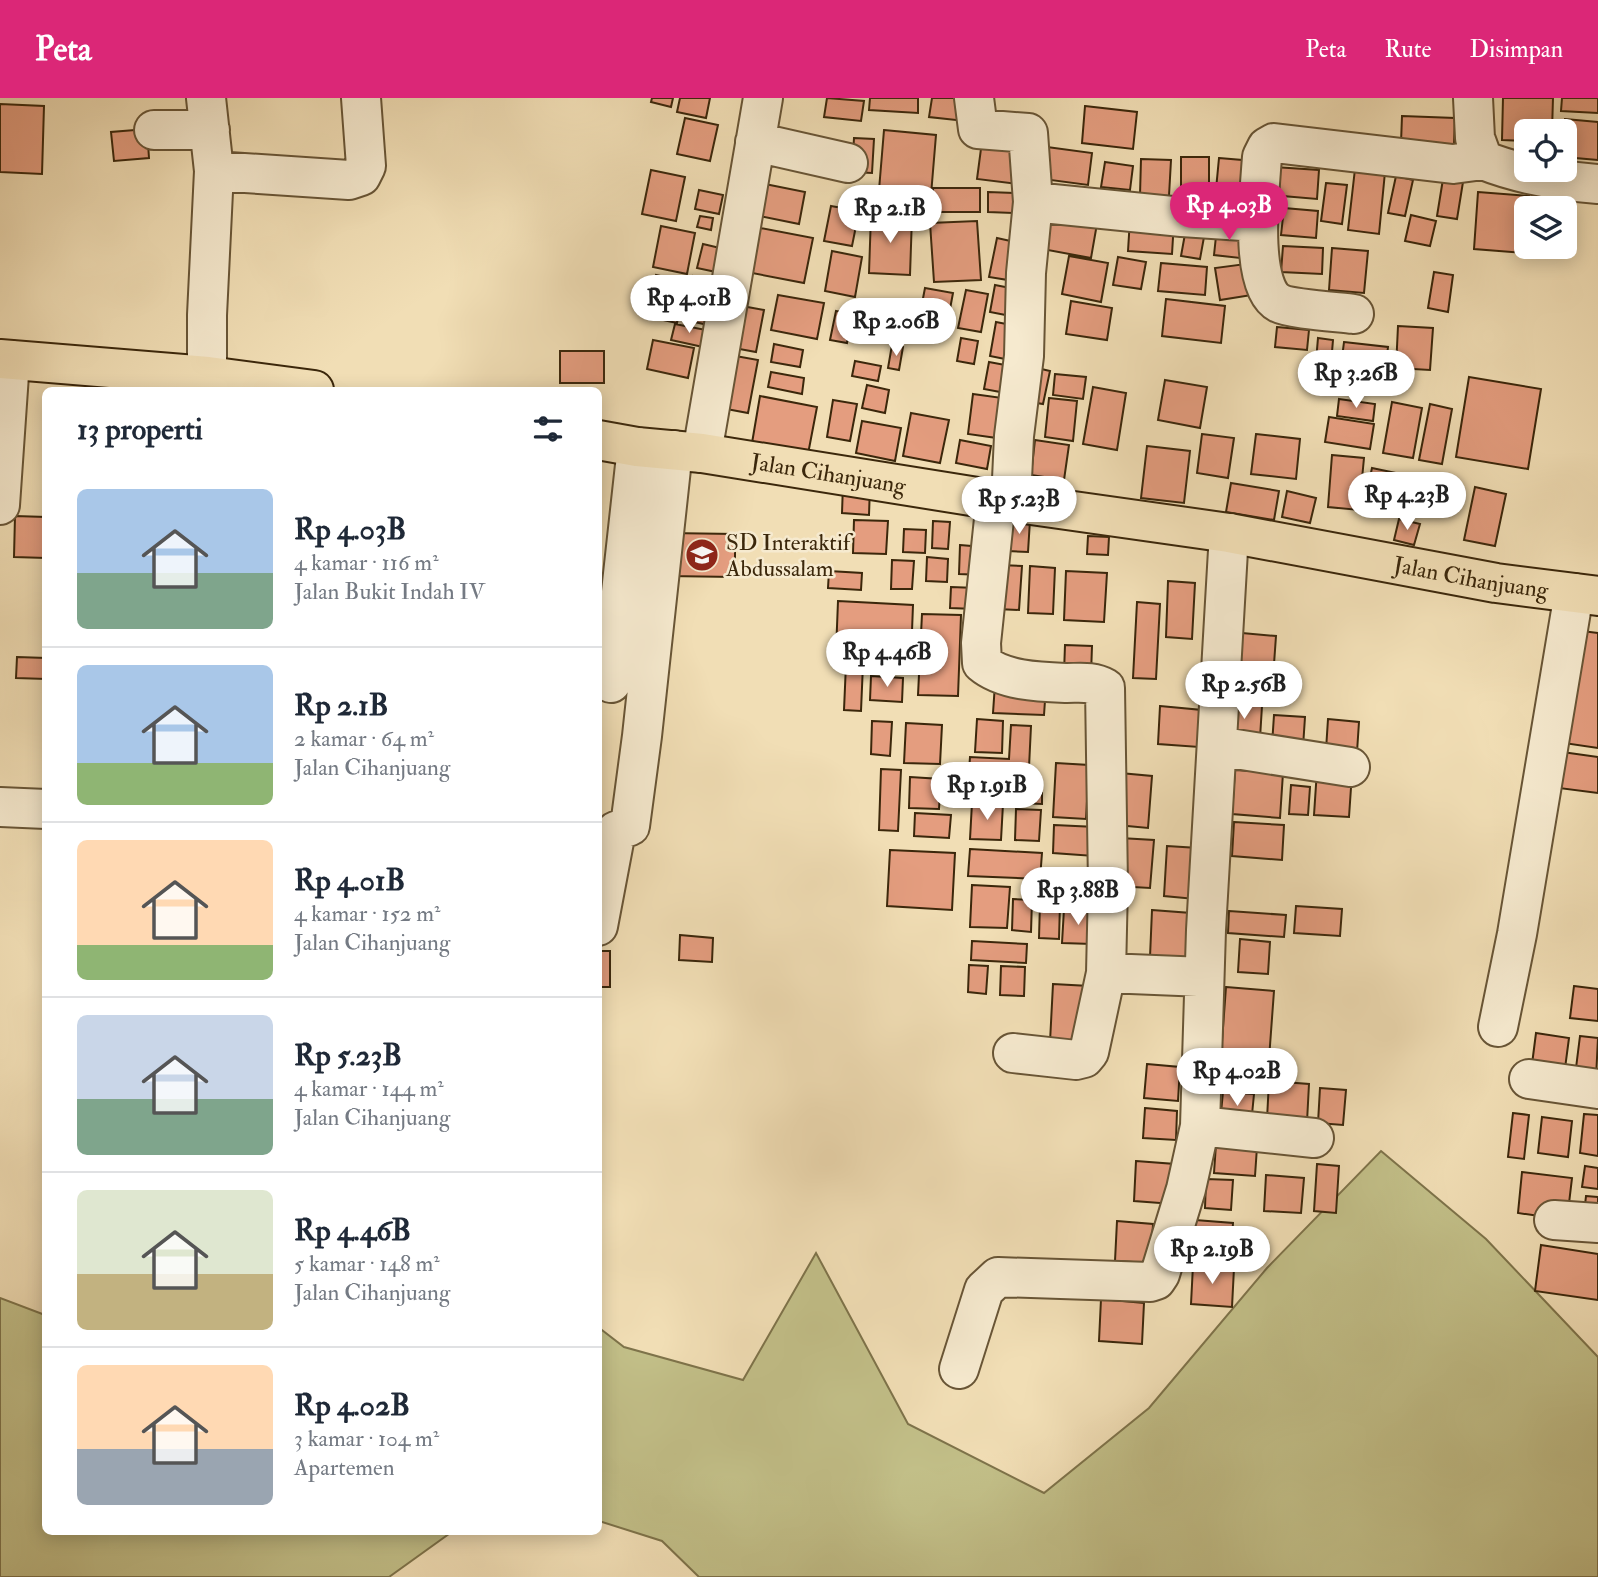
<!DOCTYPE html>
<html lang="id">
<meta charset="utf-8">
<style>
:root{--surface:#fff;--page:#f6f6f7;--text:#1f2937;--muted:#747a83;--line:#e0e1e3;--accent:#db2777}
body{margin:0;font-family:"IM FELL Double Pica",serif;background:var(--page);color:var(--text);height:100vh;display:flex;flex-direction:column;font-size:26px;white-space:nowrap}
*{box-sizing:border-box;margin:0}
p{font-size:23px;color:var(--muted)}
.icon{flex:none;width:38px;height:38px;fill:none;stroke:currentColor;stroke-width:2;stroke-linecap:round;stroke-linejoin:round}
.map{position:relative;flex:1;overflow:hidden}
.side{position:absolute;left:42px;top:289px;width:560px;height:1148px;display:flex;flex-direction:column;background:var(--surface);border-radius:10px;box-shadow:0 4px 18px #0003}
.side>*{flex:none}
.buttons{position:absolute;left:1514px;top:21px;display:grid;gap:14px}
.buttons a{display:grid;place-items:center;width:63px;height:63px;border-radius:10px;background:var(--surface);box-shadow:0 4px 18px #0003;font-size:35px}
.price{position:absolute;translate:-50% -60px;padding:0 16px;border-radius:24px;background:#fff;color:#222;font-size:23px;line-height:46px;filter:drop-shadow(0 2px 4px #0008)}
.price::after{content:'';position:absolute;left:50%;top:42px;width:21px;height:16px;margin-left:-10px;background:inherit;clip-path:polygon(0 0,100% 0,50% 100%)}
.price.on{background:var(--accent);color:#fff}
ul{padding:0;list-style:none}
li{display:flex;align-items:center;gap:21px;height:175px;padding:0 35px}
li+li{border-top:2px solid var(--line)}
li span{display:grid;place-items:center;flex:none;width:196px;height:140px;border-radius:10px;color:#555}
li>.icon{margin-inline-start:auto}
span .icon{width:84px;height:84px;fill:#fffc;stroke-width:1}
li b{font-size:30px}
h2{display:flex;justify-content:space-between;align-items:center;height:84px;padding:0 35px;font-size:30px}
header{display:flex;align-items:center;gap:42px;box-sizing:border-box;height:98px;padding:0 35px;background:var(--accent);color:#fff}
header strong{font-size:33px}
nav{display:flex;gap:38px;margin-inline-start:auto;font-size:24px}
.map>svg:first-child{display:block}
.green{fill:#c2bf88;stroke:#7e734a;stroke-width:2}
.building{fill:#e49d7f;stroke:#3b270b;stroke-width:2}
.lines{fill:none;stroke-linecap:round;stroke-linejoin:round}
.minor-casing{stroke:#685536;stroke-width:42}
.major-casing{stroke:#3b270b;stroke-width:42}
.minor{stroke:#f6eacf;stroke-width:38}
.major{stroke:#f1deb5;stroke-width:38}
.labels{text-anchor:middle;dominant-baseline:central;stroke-width:5;stroke-linejoin:round;paint-order:stroke}
.street-label{font-size:23px;fill:#3b270b;stroke:#f6eacf}
.poi-label{font-size:23px;fill:#3b270b;stroke:#f6eacf;text-anchor:start}
</style>
<header>
<strong>Peta</strong>
<nav><a>Peta</a><a>Rute</a><a>Disimpan</a></nav>
</header>
<div class="map">
<svg width="1598" height="1479" viewBox="0 0 1598 1479">
<rect width="100%" height="100%" fill="#f1deb5"/>
<filter id="stains"><feTurbulence type="fractalNoise" baseFrequency=".00286" numOctaves="4"/><feColorMatrix values="0 0 0 0 .2 0 0 0 0 .09 0 0 0 0 .02 0 0 0 .5 -.17"/></filter>
<radialGradient id="worn" r=".72"><stop offset=".6" stop-color="#630" stop-opacity="0"/><stop offset="1" stop-color="#630" stop-opacity=".3"/></radialGradient>
<path class="green" d="M1381 1053 1486 1141 1598 1259V1479H699L662 1443 599 1423 598 1229 624 1249 743 1282 816 1155 908 1326 1044 1395 1149 1310 1267 1170Z
M0 1200 45 1217 46 1433H453L389 1479H0Z"/>
<path class="building" d="M652 0H673L671 9 651 4Z
M680 0H710L706 20 677 14Z
M827 0 864 3 861 23 824 19Z
M870 0H918V15L869 12Z
M932 0H967L965 23 929 19Z
M1503 0H1553L1552 33H1526V43L1502 42Z
M1562 0H1598V15L1561 13Z
M0 6 44 8 42 76 0 74Z
M1085 8 1137 14 1133 51 1082 45Z
M1402 18 1455 20 1454 47 1401 45Z
M685 20 718 27 710 63 677 56Z
M1565 21 1598 24V62L1564 59Z
M147 31 149 60 114 63 111 34Z
M884 32 936 37 931 97 879 92Z
M854 40 874 41 872 75 852 74Z
M982 43 1023 48 1018 86 977 81Z
M1047 49 1092 55 1088 87 1043 81Z
M1181 59H1209V97H1181Z
M1219 60 1254 63 1250 105 1215 102Z
M1141 61 1171 62 1169 98 1140 97Z
M1105 64 1133 68 1130 92 1101 89Z
M1274 69 1319 72 1317 101 1271 97Z
M1355 71 1385 74 1379 136 1348 132Z
M651 72 685 79 676 123 642 116Z
M1396 78 1413 82 1405 118 1388 115Z
M1443 81 1463 84 1457 121 1437 118Z
M1326 85 1347 87 1342 126 1321 123Z
M765 86 805 94 799 126 759 118Z
M933 90H980V114H933Z
M699 92 723 97 719 116 695 111Z
M988 94 1014 95 1013 115 988 114Z
M1478 94 1529 98 1524 155 1474 151Z
M831 108 859 113 852 148 824 143Z
M1045 110 1098 120 1091 160 1037 150Z
M1284 110 1318 113 1316 140 1281 137Z
M871 117 912 119 910 177 869 175Z
M1411 117 1436 123 1430 148 1405 143Z
M700 118 713 120 711 132 697 129Z
M1130 121 1174 123 1172 156 1128 153Z
M977 123 981 182 934 184 930 125Z
M1187 125 1206 128 1200 161 1181 158Z
M661 128 695 135 687 176 653 169Z
M755 129 813 140 804 185 747 174Z
M1217 129 1243 131 1240 160 1214 157Z
M997 140 1015 144 1008 182 989 179Z
M703 146 720 150 716 174 697 170Z
M1283 148 1323 150 1322 176 1281 174Z
M1332 150 1368 153 1364 195 1329 192Z
M832 153 862 159 855 199 825 193Z
M1069 158 1108 165 1101 204 1062 196Z
M1118 159 1146 164 1141 191 1113 187Z
M1161 165 1207 169 1205 197 1158 193Z
M1253 165 1258 196 1220 202 1215 170Z
M1434 174 1453 177 1448 214 1428 210Z
M656 177 678 182 674 198 652 193Z
M693 178 712 182 707 206 688 202Z
M995 187 1021 192 1016 219 990 214Z
M925 190 953 195 947 227 919 221Z
M966 192 988 196 981 234 958 230Z
M778 197 824 205 817 241 771 232Z
M658 200 681 205 677 225 654 220Z
M1166 201 1225 208 1221 245 1162 238Z
M1071 203 1112 210 1107 242 1066 236Z
M694 207 712 210 708 227 690 223Z
M742 208 764 212 756 254 734 250Z
M836 213 852 216 847 245 830 242Z
M996 224 1022 229 1015 263 990 258Z
M675 226 706 232 703 249 671 242Z
M1398 228 1433 230 1430 272 1396 270Z
M1277 229 1309 232 1307 252 1275 249Z
M961 240 978 243 974 266 957 263Z
M1318 240 1333 242 1330 277 1315 275Z
M653 242 694 250 688 280 647 271Z
M1344 244 1388 249 1383 290 1339 284Z
M774 246 803 252 800 269 771 264Z
M892 247 903 249 899 272 888 270Z
M560 253H604V285H560Z
M730 257 758 262 748 315 721 310Z
M855 263 881 268 878 283 852 278Z
M989 264 1016 269 1011 296 984 291Z
M1033 269 1050 273 1043 306 1025 303Z
M771 274 804 280 802 296 768 289Z
M1055 276 1086 279 1083 301 1053 297Z
M1469 279 1541 291 1528 371 1456 359Z
M1165 282 1207 289 1200 330 1158 322Z
M867 287 889 292 885 315 862 310Z
M1093 289 1126 295 1117 352 1083 346Z
M973 296 1017 302 1011 342 968 336Z
M760 298 817 309 808 356 752 345Z
M1049 300 1077 303 1073 343 1045 339Z
M1339 301 1375 306 1373 323 1337 318Z
M833 302 857 306 850 343 827 339Z
M1392 304 1422 310 1413 360 1383 355Z
M1430 306 1452 311 1442 366 1419 362Z
M911 315 949 322 940 365 903 358Z
M1329 319 1374 326 1370 351 1325 344Z
M862 323 901 330 895 363 856 355Z
M1202 336 1234 340 1228 380 1197 375Z
M1256 336 1300 341 1296 381 1251 376Z
M960 342 991 348 987 371 956 365Z
M1035 342 1069 347 1064 382 1031 377Z
M1147 348 1190 353 1184 405 1141 400Z
M1332 357 1364 360 1359 412 1328 409Z
M1372 370 1396 375 1387 416 1363 411Z
M1403 378 1433 381 1430 415 1400 411Z
M1231 385 1279 393 1274 422 1226 414Z
M843 386 870 388 869 417 842 415Z
M1475 389 1506 396 1495 448 1464 442Z
M1287 393 1316 400 1310 425 1282 419Z
M15 418 46 419V460L14 459Z
M1010 421 1030 422 1028 454 1008 453Z
M1399 421 1420 426 1414 447 1394 442Z
M854 422 888 423 886 456 853 455Z
M933 423 950 424 948 451 932 450Z
M904 431 926 432 925 455 903 454Z
M668 435 735 436V479L668 478Z
M1088 438 1109 439 1108 457 1087 456Z
M960 447 983 449 982 477 959 476Z
M927 459 948 461 947 484 926 483Z
M892 462 914 463 912 491H891Z
M999 467 1022 468 1019 512 997 511Z
M1030 468 1055 470 1053 516 1028 515Z
M829 473 862 475 861 492 828 490Z
M1066 473 1107 475 1104 524 1064 522Z
M1168 483 1195 485 1192 541 1166 539Z
M951 489 976 490 975 511 950 510Z
M838 503 913 507 911 559 836 554Z
M1137 504 1160 506 1156 581 1133 580Z
M922 516 961 517 958 598 918 597Z
M1574 532 1598 535V650L1557 644Z
M1242 535 1276 538 1273 580 1239 578Z
M1065 547 1092 548 1091 577 1064 575Z
M17 559 46 560V581L16 580Z
M846 566H863L861 613 844 612Z
M871 578 903 580 902 604 870 602Z
M995 586 1046 588 1044 617 993 615Z
M1229 605 1262 608 1260 640 1226 637Z
M1160 608 1202 612 1199 649 1158 646Z
M1274 617 1305 619 1303 649 1272 647Z
M977 621 1003 623 1002 655 975 654Z
M1328 621 1359 624 1357 654 1326 652Z
M872 623 892 624 890 658 871 656Z
M906 625 942 627 940 666 904 665Z
M1011 627 1031 628 1028 690 968 687 970 659 1009 661Z
M1555 653 1598 659V695L1551 689Z
M1056 665 1089 667 1086 721 1053 719Z
M881 671 901 672 898 733 879 732Z
M1235 672 1283 675 1280 720 1232 716Z
M1317 672 1352 675 1349 719 1314 717Z
M1120 675 1152 678 1148 730 1117 727Z
M910 679 941 681 939 711 909 710Z
M1291 687 1310 689 1308 717 1289 716Z
M1014 694 1042 695V706L1013 705Z
M972 705 1003 706 1001 742 970 741Z
M1016 711 1041 712 1039 743 1015 742Z
M915 715 951 717 949 740 914 738Z
M1234 724 1284 727 1282 762 1232 758Z
M1054 727 1096 729 1094 758 1053 755Z
M1120 740 1154 742 1150 790 1116 788Z
M1167 748 1198 750 1195 801 1164 798Z
M970 751 1042 755 1040 781 968 778Z
M890 752 955 755 952 812 887 808Z
M1050 770 1100 772 1099 801 1048 798Z
M972 787 1010 789 1007 830 970 829Z
M1013 801 1032 802 1031 834 1012 832Z
M1040 805 1060 806 1059 841 1039 840Z
M1296 808 1342 811 1340 838 1294 835Z
M1064 811 1093 813 1092 846 1062 845Z
M1152 812 1191 815 1188 862 1150 859Z
M1229 813 1286 817 1284 839 1228 835Z
M680 837 713 840 712 864 679 862Z
M1240 841 1270 844 1268 876 1238 874Z
M972 843 1027 846 1026 865 971 862Z
M598 853H610V889H598Z
M969 867 988 868 986 896 968 894Z
M1001 868 1025 869 1024 898 1000 897Z
M1053 886 1089 888 1086 946 1050 944Z
M1574 888 1598 891V923L1570 920Z
M1226 889 1274 893 1269 961 1221 957Z
M1536 935 1569 940 1564 978 1531 974Z
M1580 938 1598 940 1596 980 1575 978Z
M1147 966 1180 969 1178 1003 1144 1000Z
M1269 983 1309 986 1307 1024 1267 1021Z
M1320 990 1346 992 1343 1027 1318 1025Z
M1223 994 1254 996 1251 1027 1220 1025Z
M1145 1010 1177 1013 1176 1042 1143 1040Z
M1513 1015 1529 1017 1524 1061 1508 1059Z
M1584 1016 1598 1017V1058L1580 1055Z
M1542 1019 1572 1023 1568 1059 1538 1055Z
M1216 1046 1257 1049 1255 1078 1214 1075Z
M1136 1063 1175 1066 1173 1106 1134 1103Z
M1317 1066 1339 1068 1336 1115 1314 1113Z
M1585 1068 1598 1070V1091L1582 1089Z
M1522 1074 1572 1080 1567 1122 1518 1115Z
M1266 1077 1304 1080 1301 1115 1264 1113Z
M1206 1081 1233 1082 1231 1112 1205 1110Z
M1586 1098 1598 1099V1118L1584 1116Z
M1195 1122 1233 1125 1231 1158 1193 1156Z
M1117 1123 1153 1126 1151 1165 1115 1163Z
M1541 1147 1598 1156V1202L1535 1193Z
M1193 1167 1234 1170 1232 1209 1191 1206Z
M1101 1201 1144 1205 1142 1246 1099 1243Z"/>
<g class="lines">
<defs>
<path id="minor" d="M206 0 214 73
M974 0 978 31 1028 35 1033 104 1026 175 1024 258 1014 338 1011 403
M1473 0 1475 40 1483 62
M154 32H210
M755 44 848 65
M1483 62C1520 77 1559 83 1598 86
M1033 104 1182 119 1258 124
M1354 216C1339 214 1290 211 1279 205 1248 189 1260 89 1262 59L1267 49 1274 45 1453 66 1483 62
M207 292V217L214 73 349 82 361 78 366 68 361 0
M702 355 763 0
M996 402 981 545 982 565C1003 583 1040 584 1067 585 1080 585 1093 583 1105 590L1108 787 1106 875
M0 407 10 262
M611 585 637 349
M1217 648 1350 669
M0 709 46 711
M598 828 616 733 630 728 642 638 673 352
M1498 929 1517 836 1574 495
M1013 955 1076 962 1084 960 1089 954 1106 875 1204 879
M1529 981 1598 991
M1200 1028 1314 1040
M1554 1122 1598 1125
M959 1271 984 1192 998 1179 1150 1184 1156 1182 1160 1176 1186 1091 1200 1028 1206 832 1229 435"/>
<g id="major">
<path d="M0 261 208 278 314 292"/>
<path id="s1" d="M598 342 637 349 702 355 996 402 1229 435 1496 485 1598 498"/>
</g>
</defs>
<use href="#minor" class="minor-casing"/>
<use href="#major" class="major-casing"/>
<use href="#minor" class="minor"/>
<use href="#major" class="major"/>
</g>
<defs>
<symbol id="school-disc" viewBox="-11 -11 22 22"><circle r="9.5" fill="#8f2418" stroke="#f6eacf"/><path d="M0-5L7-2L0 1L-7-2ZM-4 1L0 2.5L4 1V4Q0 6-4 4Z" fill="#fff"/></symbol>
</defs>
<g fill-rule="evenodd">
<use href="#school-disc" x="683" y="438" width="38" height="38"/>
</g>
<g class="labels">
<g class="street-label">
<text stroke="none"><textPath href="#s1" startOffset="233">Jalan Cihanjuang</textPath></text>
<text stroke="none"><textPath href="#s1" startOffset="884">Jalan Cihanjuang</textPath></text>
</g>
<g class="poi-label">
<text x="726" y="444">SD Interaktif<tspan x="726" dy="26">Abdussalam</tspan></text>
</g>
</g>
<rect width="100%" height="100%" filter="url(#stains)"/>
<rect width="100%" height="100%" fill="url(#worn)"/>
</svg>
<div class="buttons">
<a><svg class="icon" aria-label="locate" viewBox="0 0 24 24"><circle cx="12" cy="12" r="6"/><path d="M12 2v4M12 18v4M2 12h4M18 12h4"/></svg></a>
<a><svg class="icon" aria-label="layers" viewBox="0 0 24 24"><path d="M12 4l9 5-9 5-9-5zM3 14l9 5 9-5"/></svg></a>
</div>
<b class="price on" style="left:1229px;top:144px">Rp 4.03B</b>
<b class="price" style="left:890px;top:147px">Rp 2.1B</b>
<b class="price" style="left:689px;top:237px">Rp 4.01B</b>
<b class="price" style="left:896px;top:260px">Rp 2.06B</b>
<b class="price" style="left:1356px;top:312px">Rp 3.26B</b>
<b class="price" style="left:1407px;top:434px">Rp 4.23B</b>
<b class="price" style="left:1019px;top:438px">Rp 5.23B</b>
<b class="price" style="left:887px;top:591px">Rp 4.46B</b>
<b class="price" style="left:1244px;top:623px">Rp 2.56B</b>
<b class="price" style="left:987px;top:724px">Rp 1.91B</b>
<b class="price" style="left:1078px;top:829px">Rp 3.88B</b>
<b class="price" style="left:1237px;top:1010px">Rp 4.02B</b>
<b class="price" style="left:1212px;top:1188px">Rp 2.19B</b>
<section class="side">
<h2>13 properti<svg class="icon" aria-label="filters" viewBox="0 0 24 24"><path d="M4 7h16M4 17h16"/><circle cx="9" cy="7" r="2"/><circle cx="15" cy="17" r="2"/></svg></h2>
<ul>
<li><span style="background:linear-gradient(#a9c7e8 60%,#7fa58c 0)"><svg class="icon" aria-label="home" viewBox="0 0 24 24"><path d="M3 11l9-7 9 7M6 9v11h12V9"/></svg></span><div><b>Rp 4.03B</b><p>4 kamar · 116 m²</p><p>Jalan Bukit Indah IV</p></div></li>
<li><span style="background:linear-gradient(#a9c7e8 70%,#8fb573 0)"><svg class="icon" aria-label="home" viewBox="0 0 24 24"><path d="M3 11l9-7 9 7M6 9v11h12V9"/></svg></span><div><b>Rp 2.1B</b><p>2 kamar · 64 m²</p><p>Jalan Cihanjuang</p></div></li>
<li><span style="background:linear-gradient(#ffd9b3 75%,#8fb573 0)"><svg class="icon" aria-label="home" viewBox="0 0 24 24"><path d="M3 11l9-7 9 7M6 9v11h12V9"/></svg></span><div><b>Rp 4.01B</b><p>4 kamar · 152 m²</p><p>Jalan Cihanjuang</p></div></li>
<li><span style="background:linear-gradient(#c9d6e8 60%,#7fa58c 0)"><svg class="icon" aria-label="home" viewBox="0 0 24 24"><path d="M3 11l9-7 9 7M6 9v11h12V9"/></svg></span><div><b>Rp 5.23B</b><p>4 kamar · 144 m²</p><p>Jalan Cihanjuang</p></div></li>
<li><span style="background:linear-gradient(#dfe7d0 60%,#c2b280 0)"><svg class="icon" aria-label="home" viewBox="0 0 24 24"><path d="M3 11l9-7 9 7M6 9v11h12V9"/></svg></span><div><b>Rp 4.46B</b><p>5 kamar · 148 m²</p><p>Jalan Cihanjuang</p></div></li>
<li><span style="background:linear-gradient(#ffd9b3 60%,#9aa5b1 0)"><svg class="icon" aria-label="home" viewBox="0 0 24 24"><path d="M3 11l9-7 9 7M6 9v11h12V9"/></svg></span><div><b>Rp 4.02B</b><p>3 kamar · 104 m²</p><p>Apartemen</p></div></li>
</ul>
</section>
</div>
